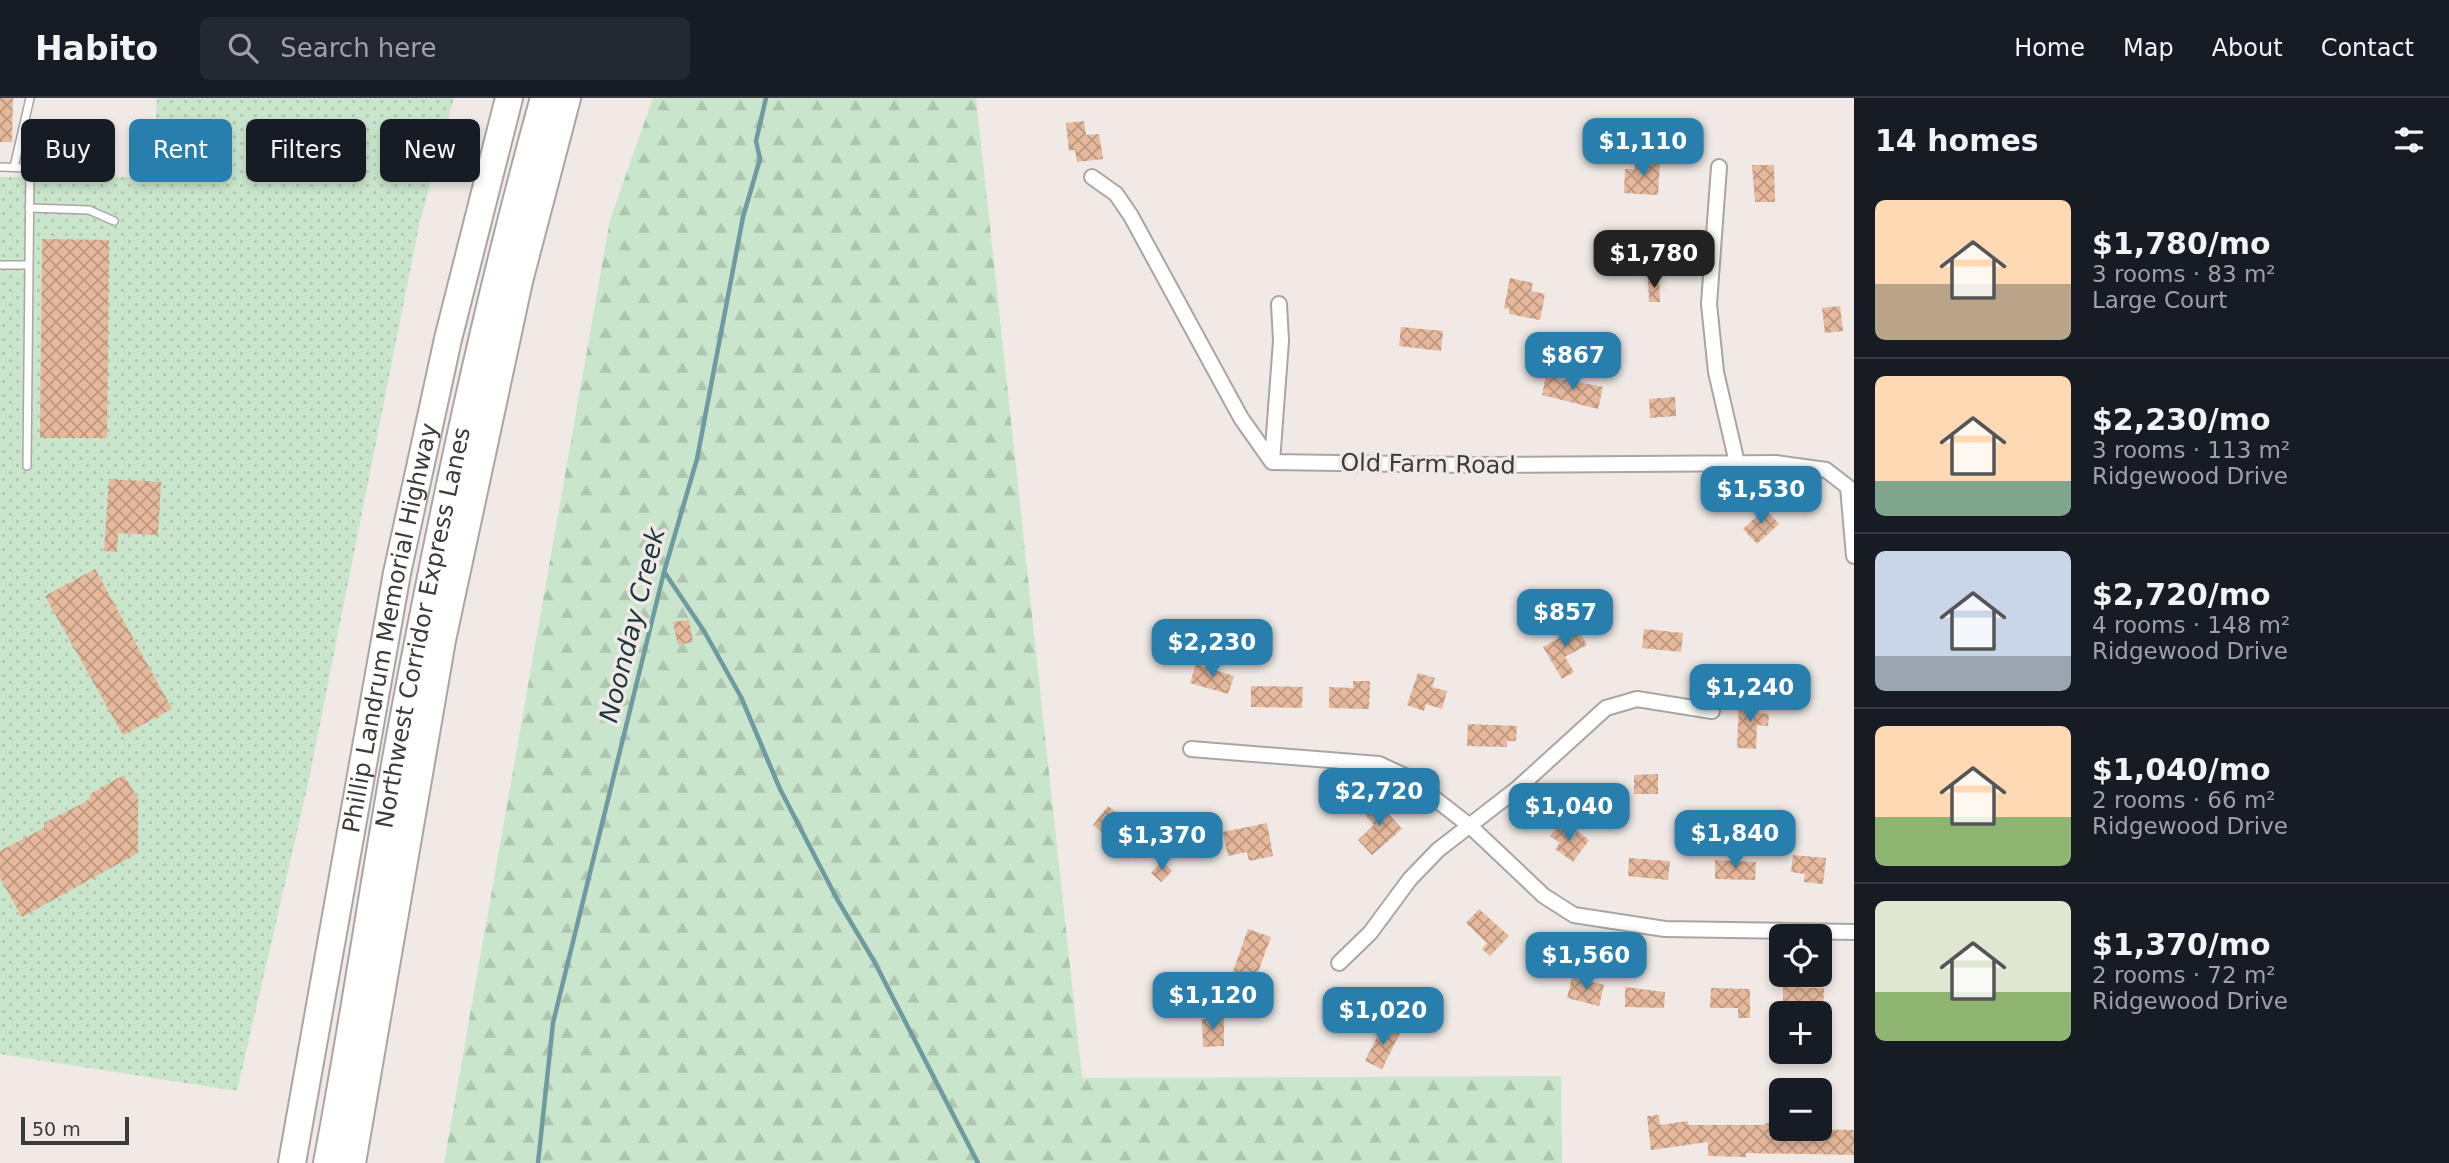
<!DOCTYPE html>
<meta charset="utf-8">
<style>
:root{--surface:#171b24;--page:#242831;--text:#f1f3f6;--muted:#9ea1a6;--line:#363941;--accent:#287fae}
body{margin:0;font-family:"DejaVu Sans",sans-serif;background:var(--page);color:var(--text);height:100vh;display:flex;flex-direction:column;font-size:26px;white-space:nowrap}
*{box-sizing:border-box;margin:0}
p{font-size:23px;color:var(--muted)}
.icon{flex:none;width:38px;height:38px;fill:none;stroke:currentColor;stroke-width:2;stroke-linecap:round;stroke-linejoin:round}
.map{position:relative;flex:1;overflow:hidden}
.details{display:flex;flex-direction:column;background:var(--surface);width:595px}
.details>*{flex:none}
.hud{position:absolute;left:21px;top:21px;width:665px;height:63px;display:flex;gap:14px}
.buttons{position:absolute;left:1769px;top:826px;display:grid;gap:14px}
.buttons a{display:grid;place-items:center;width:63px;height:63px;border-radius:10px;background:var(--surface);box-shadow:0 4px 10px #0003;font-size:35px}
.scale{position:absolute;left:21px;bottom:18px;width:108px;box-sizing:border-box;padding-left:7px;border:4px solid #3d3b39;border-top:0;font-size:19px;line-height:24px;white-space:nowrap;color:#3d3b39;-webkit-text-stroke:5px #f0e9e5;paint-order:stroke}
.price{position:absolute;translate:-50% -60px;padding:0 16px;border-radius:14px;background:var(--accent);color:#fff;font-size:23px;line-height:46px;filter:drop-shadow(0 2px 4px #0008)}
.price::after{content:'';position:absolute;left:50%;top:42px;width:21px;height:16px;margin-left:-10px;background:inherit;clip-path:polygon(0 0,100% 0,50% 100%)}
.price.current{background:#222;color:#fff}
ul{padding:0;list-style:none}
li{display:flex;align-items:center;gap:21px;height:175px;padding:0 21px}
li+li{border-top:2px solid var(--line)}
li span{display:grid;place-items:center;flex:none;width:196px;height:140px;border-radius:10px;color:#555}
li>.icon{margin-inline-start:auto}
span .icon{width:84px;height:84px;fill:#fffc;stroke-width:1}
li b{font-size:30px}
h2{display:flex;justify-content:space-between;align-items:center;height:84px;padding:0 21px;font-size:30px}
.chip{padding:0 24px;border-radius:10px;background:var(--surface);box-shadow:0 4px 10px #0003;font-size:24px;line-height:63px}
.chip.current{background:var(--accent);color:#fff}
header{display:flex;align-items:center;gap:42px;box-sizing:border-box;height:98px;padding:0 35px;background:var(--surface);border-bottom:2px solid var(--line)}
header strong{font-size:33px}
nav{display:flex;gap:38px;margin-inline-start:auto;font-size:24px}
.search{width:490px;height:63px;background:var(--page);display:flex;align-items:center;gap:18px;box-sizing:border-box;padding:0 24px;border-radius:10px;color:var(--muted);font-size:26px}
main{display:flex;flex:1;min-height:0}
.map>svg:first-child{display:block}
.grass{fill:url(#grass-dots)}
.forest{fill:url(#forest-firs)}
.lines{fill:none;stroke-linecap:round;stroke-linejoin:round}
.stream{stroke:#6e9aa1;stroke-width:4.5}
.building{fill:url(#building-cross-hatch)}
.lane-casing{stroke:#aba5a1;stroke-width:10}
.street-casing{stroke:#aba5a1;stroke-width:18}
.highway-casing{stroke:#aba5a1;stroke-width:30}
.lane{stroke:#fff;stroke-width:7}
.street{stroke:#fff;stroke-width:14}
.highway{stroke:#fff;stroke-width:26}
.labels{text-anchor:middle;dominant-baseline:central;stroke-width:7;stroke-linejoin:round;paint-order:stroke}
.street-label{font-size:24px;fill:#3d3b39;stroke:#f0e9e5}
.water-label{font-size:26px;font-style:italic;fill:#18383d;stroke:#f0e9e5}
</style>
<header>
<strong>Habito</strong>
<div class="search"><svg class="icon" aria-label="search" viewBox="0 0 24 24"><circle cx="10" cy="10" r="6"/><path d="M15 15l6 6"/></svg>Search here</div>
<nav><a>Home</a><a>Map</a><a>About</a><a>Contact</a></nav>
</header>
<main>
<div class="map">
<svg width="1854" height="1065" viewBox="0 0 1854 1065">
<defs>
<pattern id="grass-dots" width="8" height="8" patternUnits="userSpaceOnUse" patternTransform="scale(1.75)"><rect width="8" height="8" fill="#c9e5cc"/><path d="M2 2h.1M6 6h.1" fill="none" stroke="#aec5b0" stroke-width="1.8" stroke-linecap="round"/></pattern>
<pattern id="forest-firs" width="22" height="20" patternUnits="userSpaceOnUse" patternTransform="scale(1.75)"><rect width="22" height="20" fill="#c9e5cc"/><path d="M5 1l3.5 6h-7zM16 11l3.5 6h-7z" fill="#aec5b0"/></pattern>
<pattern id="building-cross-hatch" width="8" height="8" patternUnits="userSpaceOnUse" patternTransform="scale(1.75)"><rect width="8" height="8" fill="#e6b89c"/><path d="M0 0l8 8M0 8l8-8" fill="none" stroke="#bc9780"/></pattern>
</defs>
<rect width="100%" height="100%" fill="#f0e9e5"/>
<path class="grass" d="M157 0H454L420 123 308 686 237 993 0 956V79H153Z"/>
<path class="forest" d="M653 0H976L1082 980 1561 978 1562 1065H444L610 122Z"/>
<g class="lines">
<path class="stream" d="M665 475 704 533 741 599 780 691 837 801 874 863 978 1065
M538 1065 553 925 664 474 697 361 743 119 760 61 756 43 766 0"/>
</g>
<path class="building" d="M0 0H13L12 44H0Z
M1084 23 1086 37 1099 36 1103 61 1077 64 1075 52 1069 53 1066 25Z
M1635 62 1660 63 1658 97 1624 95 1625 71H1634Z
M1752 67H1774L1775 104H1755Z
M42 141 109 142 107 340H40Z
M1510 180 1533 185 1531 193 1545 196 1540 222 1509 216 1510 211 1504 210Z
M1648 180H1659L1660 204H1649Z
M1840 208 1843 233 1825 235 1822 210Z
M1401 229 1443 233 1441 253 1399 248Z
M1546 278 1603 289 1598 311 1542 297Z
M1675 299 1676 318 1650 320 1649 301Z
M109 381 161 384 158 437 118 435 117 454 104 453Z
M1765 411 1779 426 1757 446 1743 431Z
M95 471 172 611 123 637 45 498Z
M689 522 693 544 678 547 673 524Z
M1572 522 1587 547 1565 559 1574 574 1562 581 1543 549 1563 538 1559 531Z
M1644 531 1683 535 1681 554 1642 550Z
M1196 566 1234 578 1228 596 1190 585Z
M1418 575 1435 580 1432 589 1447 593 1442 611 1426 606 1424 613 1407 607Z
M1353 583H1370L1369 611 1329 610V589L1353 590Z
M1251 588 1303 589 1302 610 1251 609Z
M1739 603H1759V615L1769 616 1768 628 1757 627 1756 651 1737 650Z
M1468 626 1517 628 1516 643H1507V649L1467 648Z
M1658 676V696H1634V677Z
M124 677 138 701V755L22 819 0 780V753L44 730V725L89 702 90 696Z
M1376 702 1402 731 1372 757 1358 742 1374 727 1363 714Z
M1108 708 1124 720 1126 717 1154 738 1136 761 1093 727Z
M1267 725 1273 758 1249 763 1247 754 1228 758 1223 734Z
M1558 728 1573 739 1577 733 1589 742 1573 764 1555 751 1560 745 1550 738Z
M1793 757 1826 760 1823 786 1804 784 1805 776 1791 774Z
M1629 760 1670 763 1668 782 1628 778Z
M1715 762 1756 764 1755 782 1715 781Z
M1162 763 1172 773 1161 784 1151 775Z
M1479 811 1509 838 1490 858 1482 851 1487 845 1466 825Z
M1248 831 1271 839 1252 890 1230 882Z
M1572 879 1604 887 1599 908 1567 900Z
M1625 889 1665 894 1664 910 1625 909Z
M1783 889 1824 890 1823 911 1783 910Z
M1711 890 1750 891V920H1738V910H1710Z
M1224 920V948L1203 949 1202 921Z
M1383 927 1400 935 1382 971 1365 963Z
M1659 1017 1660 1027 1688 1023V1027H1765V1025L1782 1026V1031L1854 1032V1057L1746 1055V1059L1708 1058V1044L1651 1052 1647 1018Z"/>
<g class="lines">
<defs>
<path id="lane" d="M0 69 30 70 27 368
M14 69 30 0
M29 110 89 112 114 123
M0 167H27"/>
<path id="street" d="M1719 69 1709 206 1716 274 1737 365
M1092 79 1116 96 1131 118 1241 320 1272 364 1471 367 1776 365 1826 372 1848 389 1854 458
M1272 364 1281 243 1279 206
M1191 651 1379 666 1407 679 1470 728 1544 798 1574 817 1665 831 1854 834
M1339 865 1370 835 1410 781 1438 752 1518 690 1606 610 1637 601 1712 613"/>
<g id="highway">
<path id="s1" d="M292 1065 397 475 448 241 509 0"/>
<path id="s2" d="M327 1065C354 924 374 781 400 639 440 425 485 211 544 0"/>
<path d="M352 1065 442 542 519 183 567 0"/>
</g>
</defs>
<use href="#lane" class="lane-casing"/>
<use href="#street" class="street-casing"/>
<use href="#highway" class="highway-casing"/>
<use href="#lane" class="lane"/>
<use href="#street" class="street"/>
<use href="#highway" class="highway"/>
</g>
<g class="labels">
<g class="street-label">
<text transform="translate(1428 366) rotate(1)">Old Farm Road</text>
<text stroke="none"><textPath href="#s1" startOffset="544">Phillip Landrum Memorial Highway</textPath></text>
<text stroke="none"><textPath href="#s2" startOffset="544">Northwest Corridor Express Lanes</textPath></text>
</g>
<g class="water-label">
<text transform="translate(632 527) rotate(-76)">Noonday Creek</text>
</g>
</g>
</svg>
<div class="buttons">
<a><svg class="icon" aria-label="locate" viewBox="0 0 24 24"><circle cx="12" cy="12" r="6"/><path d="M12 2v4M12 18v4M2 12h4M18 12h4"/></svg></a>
<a>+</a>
<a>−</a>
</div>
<div class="scale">50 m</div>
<b class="price" style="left:1643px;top:80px">$1,110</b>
<b class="price current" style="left:1654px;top:192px">$1,780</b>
<b class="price" style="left:1573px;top:294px">$867</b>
<b class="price" style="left:1761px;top:428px">$1,530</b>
<b class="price" style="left:1565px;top:551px">$857</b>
<b class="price" style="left:1212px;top:581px">$2,230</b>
<b class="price" style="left:1750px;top:626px">$1,240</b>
<b class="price" style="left:1379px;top:730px">$2,720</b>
<b class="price" style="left:1569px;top:745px">$1,040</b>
<b class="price" style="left:1735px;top:772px">$1,840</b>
<b class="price" style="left:1162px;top:774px">$1,370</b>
<b class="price" style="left:1586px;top:894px">$1,560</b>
<b class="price" style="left:1213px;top:934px">$1,120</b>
<b class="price" style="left:1383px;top:949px">$1,020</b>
<div class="hud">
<a class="chip">Buy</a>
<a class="chip current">Rent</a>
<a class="chip">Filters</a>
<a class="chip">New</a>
</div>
</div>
<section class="details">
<h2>14 homes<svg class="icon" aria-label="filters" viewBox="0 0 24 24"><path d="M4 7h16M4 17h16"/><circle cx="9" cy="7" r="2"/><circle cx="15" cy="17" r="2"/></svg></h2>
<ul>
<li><span style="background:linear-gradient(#ffd9b3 60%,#b9a48a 0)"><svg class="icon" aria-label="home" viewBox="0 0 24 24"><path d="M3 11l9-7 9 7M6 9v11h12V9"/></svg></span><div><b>$1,780/mo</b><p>3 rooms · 83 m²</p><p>Large Court</p></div></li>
<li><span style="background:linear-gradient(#ffd9b3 75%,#7fa58c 0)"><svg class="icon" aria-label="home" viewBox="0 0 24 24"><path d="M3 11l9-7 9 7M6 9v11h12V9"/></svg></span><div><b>$2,230/mo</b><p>3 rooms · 113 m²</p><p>Ridgewood Drive</p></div></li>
<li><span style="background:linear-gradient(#c9d6e8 75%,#9aa5b1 0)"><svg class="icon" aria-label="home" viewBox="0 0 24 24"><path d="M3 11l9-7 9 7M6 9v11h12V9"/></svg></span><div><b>$2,720/mo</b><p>4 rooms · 148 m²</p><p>Ridgewood Drive</p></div></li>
<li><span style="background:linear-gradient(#ffd9b3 65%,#8fb573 0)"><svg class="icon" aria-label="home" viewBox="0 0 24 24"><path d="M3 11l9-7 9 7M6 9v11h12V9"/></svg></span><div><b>$1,040/mo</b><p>2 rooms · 66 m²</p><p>Ridgewood Drive</p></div></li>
<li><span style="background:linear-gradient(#dfe7d0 65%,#8fb573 0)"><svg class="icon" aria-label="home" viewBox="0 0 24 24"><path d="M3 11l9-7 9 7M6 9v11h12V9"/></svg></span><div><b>$1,370/mo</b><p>2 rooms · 72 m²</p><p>Ridgewood Drive</p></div></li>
</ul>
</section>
</main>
